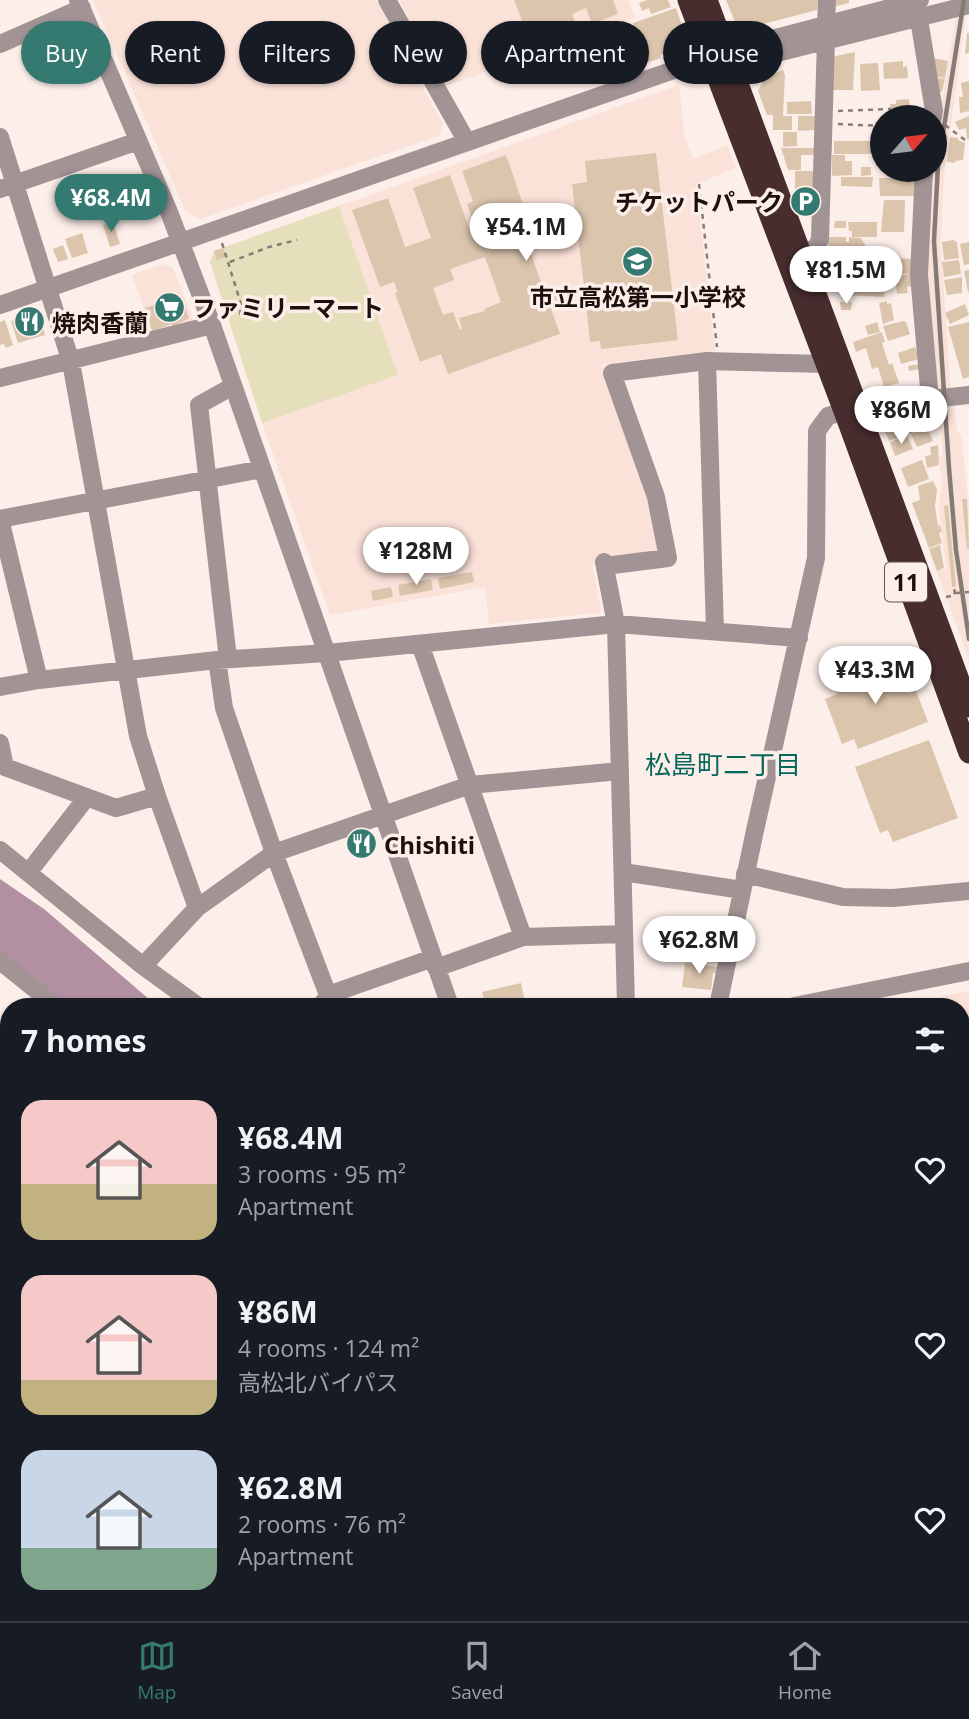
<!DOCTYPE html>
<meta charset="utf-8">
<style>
:root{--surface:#171b24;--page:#242831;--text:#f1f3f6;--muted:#9ea1a6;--line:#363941;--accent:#357a70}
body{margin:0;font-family:"Open Sans","Noto Sans JP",sans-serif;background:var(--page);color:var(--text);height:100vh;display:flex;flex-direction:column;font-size:26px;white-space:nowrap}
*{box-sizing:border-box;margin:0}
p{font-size:23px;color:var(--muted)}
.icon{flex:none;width:38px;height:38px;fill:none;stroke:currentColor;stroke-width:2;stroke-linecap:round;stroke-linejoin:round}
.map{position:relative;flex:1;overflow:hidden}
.side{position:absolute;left:0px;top:998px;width:970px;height:625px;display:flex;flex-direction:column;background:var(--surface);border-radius:28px 28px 0 0;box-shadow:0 2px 5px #0004}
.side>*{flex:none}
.top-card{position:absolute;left:21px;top:21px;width:928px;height:63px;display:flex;gap:14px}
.needle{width:46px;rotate:62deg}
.fabs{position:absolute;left:870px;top:105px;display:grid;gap:14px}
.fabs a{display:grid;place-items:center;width:77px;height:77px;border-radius:50%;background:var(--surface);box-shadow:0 2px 5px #0004;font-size:35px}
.price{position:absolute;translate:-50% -60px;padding:0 16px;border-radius:24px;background:#fff;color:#222;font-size:23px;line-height:46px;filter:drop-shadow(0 2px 4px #0008)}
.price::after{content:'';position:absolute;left:50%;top:42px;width:21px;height:16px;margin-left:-10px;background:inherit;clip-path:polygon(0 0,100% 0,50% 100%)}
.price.on{background:var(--accent);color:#fff}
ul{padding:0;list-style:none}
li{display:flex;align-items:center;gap:21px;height:175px;padding:0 21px}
li span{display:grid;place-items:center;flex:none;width:196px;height:140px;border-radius:21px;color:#555}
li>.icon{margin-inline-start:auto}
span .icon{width:84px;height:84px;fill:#fffc;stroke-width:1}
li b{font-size:30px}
h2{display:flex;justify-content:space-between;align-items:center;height:84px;padding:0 21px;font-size:30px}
.pill{padding:0 24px;border-radius:32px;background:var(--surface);box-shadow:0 2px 5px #0004;font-size:24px;line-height:63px}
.pill.on{background:var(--accent);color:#fff}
.tabs{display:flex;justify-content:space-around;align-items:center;height:98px;border-top:2px solid var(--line);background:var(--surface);font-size:19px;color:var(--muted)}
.tabs a{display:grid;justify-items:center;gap:4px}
.tabs .on{color:var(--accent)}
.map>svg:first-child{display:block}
.built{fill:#fbe2d9}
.green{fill:#e6dfbb}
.water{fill:#b38fa2}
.building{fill:#dbc5ad;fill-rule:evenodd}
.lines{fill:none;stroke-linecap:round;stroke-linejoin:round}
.path{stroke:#887c77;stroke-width:2.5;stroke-dasharray:5 5;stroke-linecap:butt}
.minor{stroke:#a29394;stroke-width:18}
.major{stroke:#604749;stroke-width:18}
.highway{stroke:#482d2f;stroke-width:21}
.rail{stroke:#867a76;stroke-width:4.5}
.labels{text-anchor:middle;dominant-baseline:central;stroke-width:7;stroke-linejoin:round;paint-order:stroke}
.shield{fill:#fceee9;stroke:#5e534e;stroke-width:2}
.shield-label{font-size:23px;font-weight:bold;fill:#1b100c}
.poi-label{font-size:24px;font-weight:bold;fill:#1b100c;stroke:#fceee9;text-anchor:start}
.neighbourhood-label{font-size:26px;fill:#07665b;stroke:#fceee9}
</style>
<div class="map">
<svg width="969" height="1621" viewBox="0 0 969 1621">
<rect width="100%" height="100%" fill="#fceee9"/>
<path class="built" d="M93 0H376L443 124 440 135 200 219 186 212Z
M399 0H628L635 18 446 86Z
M958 0H968L944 175 941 242 950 380 957 431 961 436 969 507V659L937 572 946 568 939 506 942 484 939 456 943 455 926 273 929 170H934L935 137 946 79Z
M679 85 685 137 693 159 727 145 736 168 696 184 715 351 602 364 653 507 662 555 592 564 601 610 598 613 489 624 485 587 330 615 262 423 398 375 339 206Z
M163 264 173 268 194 322 152 331 132 275Z
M969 991V1237L961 1236V1006H890Z"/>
<path class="green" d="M339 206 398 375 262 423 210 262 214 251Z"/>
<path class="water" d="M0 879 44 909 157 1006H60L0 957Z
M969 1300V1379L961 1380V1301Z"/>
<path class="building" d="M514 0H613L618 14 592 24 586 8 572 14 578 29 532 46Z
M647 0H668L671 7 651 14 649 8 642 11 639 3Z
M726 0H818L817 10 747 28 735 22Z
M832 0H849V3L832 7Z
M676 8 687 41 682 50 670 54V51L660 55 661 58 646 63 633 23Z
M967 33H969V53L965 54Z
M855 52 853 90H831V57Z
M932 58 948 61 945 78 933 76Z
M903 61V67L907 66 908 78 884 79 883 63Z
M878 63 880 90 861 91 860 64Z
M783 70 785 75 783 116H792V130H773V115H767L758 91 765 77Z
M934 77 945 79 942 92 936 91Z
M969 81V111L960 113 959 97H963L961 83Z
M909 99 911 117H898L897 113H891L890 104H896V100Z
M811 101 812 114H787V102Z
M798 116H815V130L798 131Z
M969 116V139H967L966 128 959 130 955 122Z
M783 132H797V146L783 147Z
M950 137 958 138V140L965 143 963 160 955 161V163L947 162Z
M834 141H872V154H834Z
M781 148H815V155H801V170H788Z
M656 153 678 340 601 349 600 341 590 342 585 294 550 306 560 334 448 374 441 354 420 362 395 293 398 292 394 282 380 287 352 210 388 198 405 247 431 238 413 188 450 175 471 233 477 231 467 204 473 201 462 171 506 155 532 230 524 234 547 299 584 286 572 184 587 182 585 161ZM485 257 501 302 484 309 485 311 459 318 462 329 460 330 453 312 443 315 433 288 454 280 450 269Z
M832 155H845V161H852V175L832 176Z
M861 167H871V175L861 176Z
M795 171H814L813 190H795Z
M841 177H873L872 187 841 186Z
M879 178H916V196H880Z
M884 200H905L904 232H881Z
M835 221H846V228H834Z
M113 222 120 244 110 247 103 225Z
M848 222H877V237H852V231H849Z
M82 233 88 253 72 258 65 239Z
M828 237H846V242H849V237L861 238 865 245V253H828Z
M953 240 957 242 959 258 944 260 942 242Z
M969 242V264L964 265 960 244Z
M63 245 68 259 58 262 53 249Z
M223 248 226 257 217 260 214 251Z
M827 258 862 259 864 275 827 274Z
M887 258 912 259V274L887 273Z
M959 260 961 274 944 277 942 262Z
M969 270V292H968L964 271Z
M911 274 912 286 907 287 908 293 897 294 895 276Z
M838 277 885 279 884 297 844 295V289H838Z
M962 277V293L947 295 944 280Z
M181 296 189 318 173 327 172 324 152 331 145 308Z
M887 301V304L891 303 894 320 883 324 879 303Z
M840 302H852L851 310H841Z
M965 304 969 315 950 324 945 313Z
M34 316 35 318 39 316 45 335 18 343 11 321Z
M5 320 13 345 6 348 4 344 0 345V322Z
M903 321 906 322 910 334 888 341 883 326Z
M877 322 880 332 868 335 865 326Z
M969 322V377L963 379 948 327Z
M882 332 885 342 882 343 889 365 892 363 899 383 884 387 878 367 872 369 866 348 856 352 853 342Z
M915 347 919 359 901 364 898 353Z
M920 364 921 369 909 371 908 366Z
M924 420 927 427 889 441 882 424Z
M927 427 933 441 917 447 911 434Z
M907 435 913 449 895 456 890 442Z
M938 445 939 465 927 468 925 456 931 455 930 447Z
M922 460 929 479 908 487 901 468Z
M933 481 937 490 935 506 938 526 940 525 942 532 939 533 942 543 929 548 912 503 920 500 918 486Z
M962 499H967L969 549H967Z
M948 505 956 586 952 587 944 506Z
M940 545 944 568 937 571 929 549Z
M472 572 474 582 440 589 438 578Z
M431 579 433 590 400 596 398 585Z
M391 587 393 597 373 601 371 591Z
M893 661 901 682 911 678 928 722 858 749 854 739 842 744 825 699 837 694 834 684Z
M929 740 958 818 893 842 888 830 880 833 855 767Z
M685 963 718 967 717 973H713L711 990 682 987Z
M521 983 526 1006H486L482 992Z
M969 1052V1160L961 1162V1054Z
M964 1173H969V1223L961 1222Z
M97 1614 103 1621H89L88 1619Z
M101 1614H120L130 1621H106Z
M146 1614 150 1621H132Z"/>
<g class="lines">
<path class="path" d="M838 111 891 109
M838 124 882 126
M945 125 969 143
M699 184 717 347
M222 243 241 304 240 317
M230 262 269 247 297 240
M955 593 969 592
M946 597 955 595 954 587
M961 1297 969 1296"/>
<path class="minor" d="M78 0 169 212 212 325 450 1006
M387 0 467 142
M917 7 934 111 933 117
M826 24 827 0
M0 44 82 8
M716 57 726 51 920 0
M0 137 71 362 138 736 157 796 197 908
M924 170 919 275 930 399
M0 189 138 141
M803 255 817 246 820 239 826 40
M0 305 691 64C713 60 735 61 757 58L969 5
M0 378 212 325
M604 562 616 624 626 1006
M605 566 668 558 656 497 612 373 707 361
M715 631 707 361 826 364
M420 644 523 937 436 968
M228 659 199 405 233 386
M217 660 224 708 274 853 328 995
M39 680 0 519 262 469
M0 687 39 680 217 660 327 653 616 624 799 638
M0 743 5 767 116 808 157 796
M0 850 143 966 198 1006
M623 872 742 890
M28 873 87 797
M745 874 843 897 893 898 969 891
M523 937 624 934
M0 961 56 1006
M143 966 197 908 274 853 470 785 620 771
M321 1006 328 995 433 958
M718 1006 754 835 816 558 817 431 828 416 859 407 969 395
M794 1006 969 971
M0 1036 9 1043
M0 1086 9 1081
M961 1245H969
M0 1259 9 1255
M961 1396H969
M961 1582 969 1583
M961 1596 968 1621
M782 1614 784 1621
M888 1614 891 1621
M338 1620 348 1621
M162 1621 173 1614
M240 1621 247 1614 304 1621
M444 1621 445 1614
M630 1621 631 1614
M707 1621 732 1614"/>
<path class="major" d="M0 1569 9 1590
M18 1614 22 1621"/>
<path class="highway" d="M688 0 844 411 969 753
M707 0 969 707"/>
<path class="rail" d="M964 0 938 165 934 241 949 468 956 550 969 639"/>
</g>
<defs>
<symbol id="parking-disc" viewBox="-11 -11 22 22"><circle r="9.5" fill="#357a70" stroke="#fceee9"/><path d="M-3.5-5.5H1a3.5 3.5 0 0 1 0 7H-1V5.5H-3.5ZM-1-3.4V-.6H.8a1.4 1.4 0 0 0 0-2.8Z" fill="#fff"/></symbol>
<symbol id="school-disc" viewBox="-11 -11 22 22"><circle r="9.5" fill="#357a70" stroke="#fceee9"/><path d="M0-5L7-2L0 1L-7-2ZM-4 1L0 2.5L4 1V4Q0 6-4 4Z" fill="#fff"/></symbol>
<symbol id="supermarket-disc" viewBox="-11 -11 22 22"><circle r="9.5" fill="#357a70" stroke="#fceee9"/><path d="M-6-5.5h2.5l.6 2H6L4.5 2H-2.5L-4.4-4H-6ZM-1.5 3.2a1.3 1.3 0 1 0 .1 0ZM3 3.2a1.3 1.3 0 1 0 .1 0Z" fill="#fff"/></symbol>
<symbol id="restaurant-disc" viewBox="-11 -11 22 22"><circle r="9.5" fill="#357a70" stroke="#fceee9"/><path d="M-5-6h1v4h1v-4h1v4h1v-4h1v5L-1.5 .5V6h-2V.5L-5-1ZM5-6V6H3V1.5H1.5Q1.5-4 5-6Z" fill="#fff"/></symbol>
</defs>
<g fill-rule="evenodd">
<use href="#parking-disc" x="788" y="184" width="35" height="35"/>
<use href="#school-disc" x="620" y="244" width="35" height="35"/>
<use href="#supermarket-disc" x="152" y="290" width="35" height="35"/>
<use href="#restaurant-disc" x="12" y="304" width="35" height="35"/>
<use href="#restaurant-disc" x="344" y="826" width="35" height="35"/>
</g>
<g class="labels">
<rect class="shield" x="885" y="562.5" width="42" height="39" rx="5"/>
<g class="shield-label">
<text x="906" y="582">11</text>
</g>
<g class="poi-label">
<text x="783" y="201" text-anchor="end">チケットパーク</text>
<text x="638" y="296" text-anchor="middle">市立高松第一小学校</text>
<text x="192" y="307">ファミリーマート</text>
<text x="52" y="322">焼肉香蘭</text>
<text x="384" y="844">Chishiti</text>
</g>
<g class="neighbourhood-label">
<text x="723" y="764">松島町二丁目</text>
</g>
</g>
</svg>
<div class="fabs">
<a><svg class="needle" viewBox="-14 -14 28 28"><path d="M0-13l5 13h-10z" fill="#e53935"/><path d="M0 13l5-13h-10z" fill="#9ea1a6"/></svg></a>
</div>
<b class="price on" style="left:111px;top:234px">¥68.4M</b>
<b class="price" style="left:526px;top:263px">¥54.1M</b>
<b class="price" style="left:846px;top:306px">¥81.5M</b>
<b class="price" style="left:901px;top:446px">¥86M</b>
<b class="price" style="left:416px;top:587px">¥128M</b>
<b class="price" style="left:875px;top:706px">¥43.3M</b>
<b class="price" style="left:699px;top:976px">¥62.8M</b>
<div class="top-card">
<a class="pill on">Buy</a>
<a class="pill">Rent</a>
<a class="pill">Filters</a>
<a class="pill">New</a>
<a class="pill">Apartment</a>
<a class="pill">House</a>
</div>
<section class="side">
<h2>7 homes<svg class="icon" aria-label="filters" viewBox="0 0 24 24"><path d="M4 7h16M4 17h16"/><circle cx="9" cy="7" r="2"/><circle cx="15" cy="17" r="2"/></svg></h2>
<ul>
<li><span style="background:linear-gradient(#f6c9c9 60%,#c2b280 0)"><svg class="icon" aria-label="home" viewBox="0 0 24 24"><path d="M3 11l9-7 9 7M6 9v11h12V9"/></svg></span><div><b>¥68.4M</b><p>3 rooms · 95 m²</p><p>Apartment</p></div><svg class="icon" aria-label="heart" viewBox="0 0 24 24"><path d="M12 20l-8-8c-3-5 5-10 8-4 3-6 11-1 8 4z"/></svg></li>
<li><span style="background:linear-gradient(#f6c9c9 75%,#c2b280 0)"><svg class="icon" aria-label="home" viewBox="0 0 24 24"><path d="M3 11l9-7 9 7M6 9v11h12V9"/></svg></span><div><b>¥86M</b><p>4 rooms · 124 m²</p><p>高松北バイパス</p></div><svg class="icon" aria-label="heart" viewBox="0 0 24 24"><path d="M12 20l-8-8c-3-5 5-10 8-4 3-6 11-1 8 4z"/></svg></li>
<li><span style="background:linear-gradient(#c9d6e8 70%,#7fa58c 0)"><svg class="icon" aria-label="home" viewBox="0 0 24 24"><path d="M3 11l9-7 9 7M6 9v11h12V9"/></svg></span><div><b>¥62.8M</b><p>2 rooms · 76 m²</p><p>Apartment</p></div><svg class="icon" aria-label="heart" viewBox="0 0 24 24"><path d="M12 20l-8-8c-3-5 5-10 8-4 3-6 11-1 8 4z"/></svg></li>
</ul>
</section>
</div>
<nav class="tabs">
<a class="on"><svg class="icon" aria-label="map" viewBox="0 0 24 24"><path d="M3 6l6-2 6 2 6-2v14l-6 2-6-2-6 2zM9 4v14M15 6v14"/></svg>Map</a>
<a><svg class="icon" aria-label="saved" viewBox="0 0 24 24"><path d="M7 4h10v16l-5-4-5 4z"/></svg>Saved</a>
<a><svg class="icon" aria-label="home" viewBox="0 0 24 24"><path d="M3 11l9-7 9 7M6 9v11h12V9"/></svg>Home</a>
</nav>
